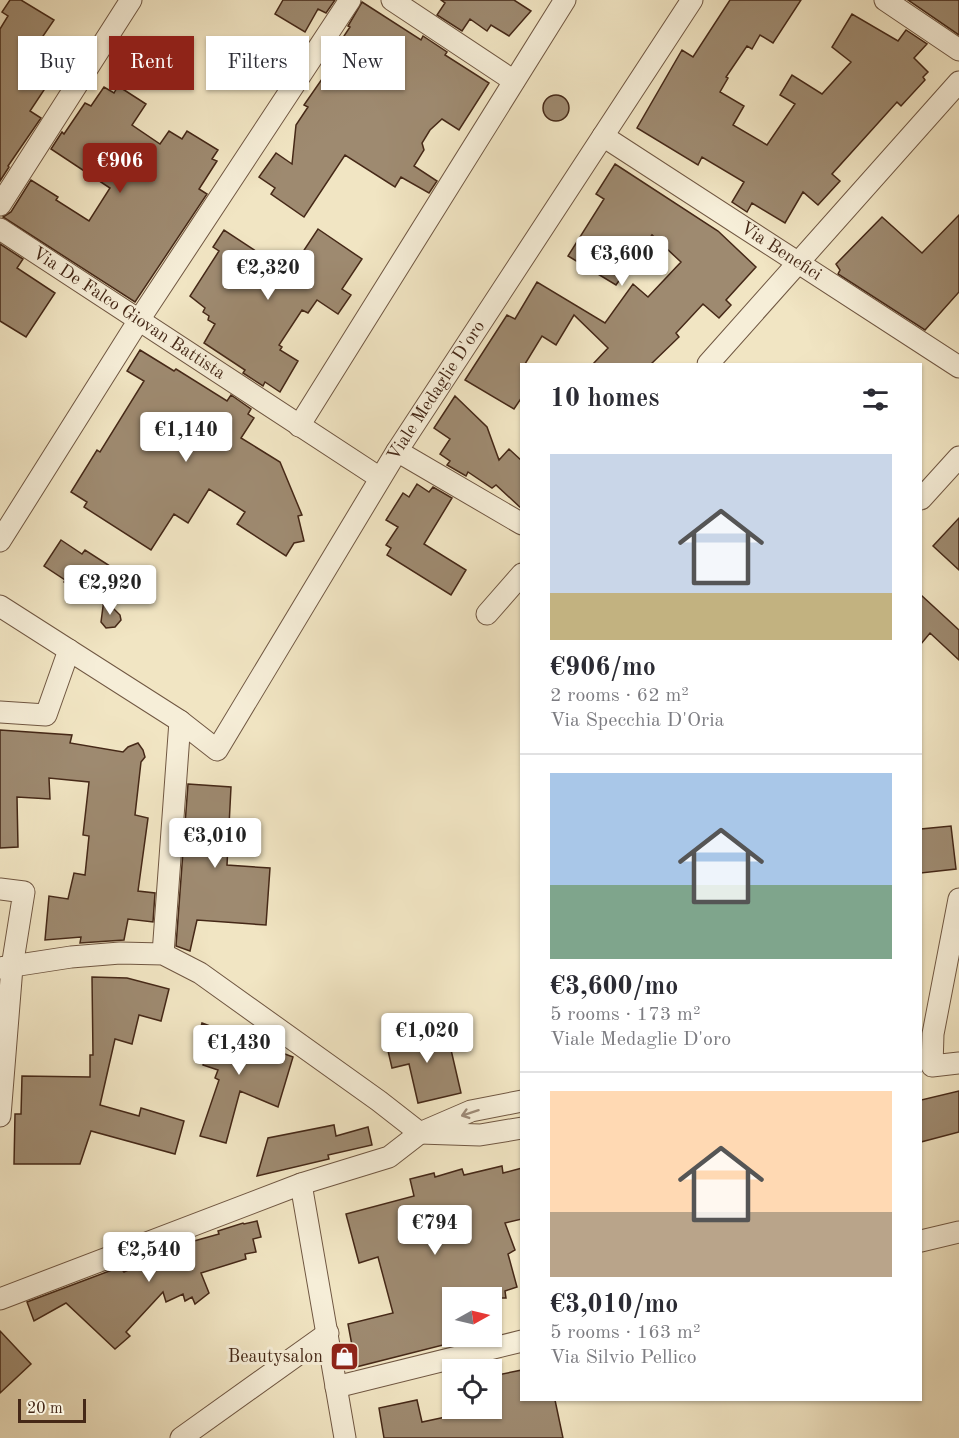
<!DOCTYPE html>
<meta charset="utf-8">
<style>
:root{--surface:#fff;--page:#f7f7f7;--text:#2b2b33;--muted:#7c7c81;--line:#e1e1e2;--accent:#8f2418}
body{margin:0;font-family:"Old Standard TT",serif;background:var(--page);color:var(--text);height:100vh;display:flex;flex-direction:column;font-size:22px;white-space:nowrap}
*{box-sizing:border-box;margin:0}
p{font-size:20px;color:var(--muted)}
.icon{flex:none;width:33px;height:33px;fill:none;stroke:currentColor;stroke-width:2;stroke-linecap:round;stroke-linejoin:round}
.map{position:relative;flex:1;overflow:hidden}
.panel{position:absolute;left:520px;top:363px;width:402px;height:1038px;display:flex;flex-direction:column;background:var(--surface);border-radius:0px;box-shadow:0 2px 4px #0004}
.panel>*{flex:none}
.guide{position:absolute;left:18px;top:36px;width:412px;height:54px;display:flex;gap:12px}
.needle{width:39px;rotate:82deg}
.fabs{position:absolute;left:442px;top:1287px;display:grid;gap:12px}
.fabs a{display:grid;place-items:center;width:60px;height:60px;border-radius:0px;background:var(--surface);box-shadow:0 2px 4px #0004;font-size:30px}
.scale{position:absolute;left:18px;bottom:15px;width:68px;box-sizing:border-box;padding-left:6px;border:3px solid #452817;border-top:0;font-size:16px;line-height:21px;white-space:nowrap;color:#452817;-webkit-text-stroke:4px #f6eed8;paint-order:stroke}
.price{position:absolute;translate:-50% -51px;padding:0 14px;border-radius:6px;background:#fff;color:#222;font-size:20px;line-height:39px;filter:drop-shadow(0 2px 3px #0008)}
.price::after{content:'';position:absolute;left:50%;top:36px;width:18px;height:14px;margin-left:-9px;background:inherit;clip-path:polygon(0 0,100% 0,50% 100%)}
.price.selected{background:var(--accent);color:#fff}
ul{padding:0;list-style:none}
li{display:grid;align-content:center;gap:12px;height:318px;padding:0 30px}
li+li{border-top:2px solid var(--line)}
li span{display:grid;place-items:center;height:186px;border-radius:0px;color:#555}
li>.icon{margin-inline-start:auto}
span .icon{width:108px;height:108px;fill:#fffc;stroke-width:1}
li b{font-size:26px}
h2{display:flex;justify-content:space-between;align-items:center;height:72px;padding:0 30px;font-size:26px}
.pill{padding:0 21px;border-radius:0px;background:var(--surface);box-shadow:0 2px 4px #0004;font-size:21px;line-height:54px}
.pill.selected{background:var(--accent);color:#fff}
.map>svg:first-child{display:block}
.building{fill:#9e8a70;stroke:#452817;stroke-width:1.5}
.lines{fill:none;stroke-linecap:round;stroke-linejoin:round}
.minor-casing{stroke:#705742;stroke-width:23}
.minor{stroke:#f6eed8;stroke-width:21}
.oneway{stroke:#9e8b78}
.labels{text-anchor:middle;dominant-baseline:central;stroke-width:6;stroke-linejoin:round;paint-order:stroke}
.street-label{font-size:18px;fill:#452817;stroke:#f6eed8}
.poi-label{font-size:18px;fill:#452817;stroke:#f6eed8;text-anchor:end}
</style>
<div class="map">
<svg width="959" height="1438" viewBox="0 0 959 1438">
<rect width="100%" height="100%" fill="#f1e5c3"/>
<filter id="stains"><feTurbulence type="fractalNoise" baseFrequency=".00333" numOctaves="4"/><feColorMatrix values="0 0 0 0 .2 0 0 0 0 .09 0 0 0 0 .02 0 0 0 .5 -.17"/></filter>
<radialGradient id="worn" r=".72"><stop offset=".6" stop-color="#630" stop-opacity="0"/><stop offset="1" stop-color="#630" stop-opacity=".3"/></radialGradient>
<path class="building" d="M10 0H21L54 20 41 39 53 47 33 79 46 87 30 111 41 118 8 166 9 167 0 181V29L8 16 2 12Z
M283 0H335L326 13 318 9 305 32 275 14Z
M441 0H514L531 11 509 36 491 25 487 31 470 19 462 31 437 15 445 3Z
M730 0H801L773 43 760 35 752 49 747 46 726 77 728 78 720 92 744 106 733 125 767 145 795 104 780 95 792 75 822 94 851 62 832 47 852 14 898 41 906 30 927 44 914 58 928 72 923 77 925 80 901 106 897 102 832 174 840 181 818 205 803 192 785 223 752 203 747 212 732 202 744 182 702 157 698 165 637 128 682 50 693 57Z
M908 0H959V35Z
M362 2 421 40 423 36 447 52 445 55 489 83 459 130 442 119 430 130 422 143 424 150 414 166 437 181 429 193 401 177 395 187 345 155 304 217 271 194 275 188 259 177 276 153 292 164 296 125 308 107 304 105 345 46 340 42 350 27 348 26Z
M118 86 146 104 132 125 160 144 169 131 182 139 187 131 218 150 212 159 217 161 199 189 207 194 135 302 3 217 11 212 31 180 58 197 56 200 89 221 110 188 51 149 62 132 64 134 85 103 91 106 104 87 114 93Z
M543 108a13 13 0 1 1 26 0a13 13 0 1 1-26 0Z
M615 164 718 231 756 267 726 300 731 305 719 318 703 304 676 333 679 337 651 364H593L608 348 574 315 556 345 542 336 525 364H522V397L514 409 465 380 507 315 515 319 537 282 605 323 633 284 648 297 681 262 652 235 616 285 568 256 604 199 596 194Z
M959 215V292L925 330 838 274 840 270 836 264 882 217 922 253Z
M318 229 362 259 342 289 351 295 338 314 317 300 308 313 302 310 279 345 282 347 280 350 298 361 280 392 265 382 263 386 243 373 245 370 204 343 215 324 208 320 209 316 203 312 205 308 190 296 219 251 213 247 224 230 289 273Z
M0 244 23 259 17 268 55 293 26 337 0 321Z
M140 350 174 371 176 369 227 401 231 395 251 409 248 414 254 418 241 438 280 462 302 515 298 516 304 541 294 543 286 556 237 524 245 512 209 489 188 523 174 514 151 550 84 507 87 502 71 492 97 450 100 452 144 381 127 371Z
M455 396 487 427 499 460 509 449 522 461V509L496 485 492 488 468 472 466 476 447 465 450 461 440 454 450 439 434 428Z
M417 484 429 492 433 487 452 498 424 544 466 570 451 595 387 555 391 548 386 545 398 527 386 520 403 493 409 497Z
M959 518V570L933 546Z
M61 540 82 554 85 550 113 568 93 600 64 582 65 580 44 566Z
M921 595 959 630V660L930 633 921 644Z
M104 599 120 615 121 620 115 627 106 628 101 622Z
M0 730 72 735 70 743 123 752 128 747 138 743 143 750 145 757 141 762 135 815 148 818 138 891 155 893 153 922 128 919 124 940 80 943 81 937 45 940 49 896 68 899 74 873 85 875 89 836 83 835 89 782 49 778 50 799 17 797 18 847 0 848Z
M188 784 231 787 227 865 270 868 266 925 197 920 190 951 176 946Z
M951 826 956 869 921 873V829Z
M92 977 127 978 169 989 161 1021 139 1015 132 1044 115 1039 100 1105 139 1116 141 1108 184 1121 175 1154 91 1131 80 1164H14L15 1114H21L22 1076 90 1077V1055H93Z
M202 1023 293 1057 278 1107 240 1091 226 1143 200 1136 219 1080 215 1078 218 1070 203 1065 206 1051 196 1047Z
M446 1028 461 1093 418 1103 409 1064 392 1068 386 1042Z
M959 1091V1132L921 1142V1100Z
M334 1125 336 1136 368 1127 372 1145 328 1155 329 1159 257 1176 268 1138Z
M502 1166 503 1173 522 1168V1219L505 1223 515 1250 508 1254 517 1287 505 1291 506 1298H453V1326L443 1329 447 1344 356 1367 348 1324 393 1313 378 1257 359 1263 346 1214 414 1196 410 1179 434 1173 435 1177 462 1169 464 1175Z
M257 1221 261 1237 253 1239 256 1252 245 1254 246 1259 201 1273 209 1293 195 1304 192 1297 185 1301 183 1294 166 1302 163 1292 126 1332 130 1336 115 1349 66 1303 34 1321 27 1302 120 1267 124 1272 187 1243 219 1234 218 1231 243 1223 244 1224Z
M0 1331 31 1364 0 1393Z
M522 1370V1400H555L563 1438H384L379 1408 417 1400 422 1422 455 1415 454 1408H492V1376Z"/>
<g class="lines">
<defs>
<g id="minor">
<path d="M392 0 514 81"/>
<path d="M885 0 959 50"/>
<path id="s1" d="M603 136 959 367"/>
<path d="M0 205 131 0"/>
<path id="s2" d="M0 229 380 478"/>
<path d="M708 364 959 82"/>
<path d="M299 426 565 0"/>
<path d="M397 451 522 524"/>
<path d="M921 499 959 457"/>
<path d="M0 541 139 320 350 0"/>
<path d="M0 606 180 721 163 954"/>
<path d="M487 614 522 574"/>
<path d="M0 712 46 715 69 650"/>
<path id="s3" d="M180 721 217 750 397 451 692 0"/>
<path d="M0 889 24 892 12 967 0 1116"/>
<path d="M959 899 933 1034 932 1066 959 1063"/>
<path d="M0 968 71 957 120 953 163 954 200 973 379 1101 420 1133 480 1135 522 1128"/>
<path d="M301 1184 345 1438"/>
<path d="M921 1241 959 1232"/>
<path d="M0 1299 301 1184 389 1157 420 1133 471 1111 522 1101"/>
<path d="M336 1387 522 1341"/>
<path d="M181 1438 328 1333"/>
</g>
</defs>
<use href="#minor" class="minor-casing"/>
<use href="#minor" class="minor"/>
</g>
<defs><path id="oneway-shaft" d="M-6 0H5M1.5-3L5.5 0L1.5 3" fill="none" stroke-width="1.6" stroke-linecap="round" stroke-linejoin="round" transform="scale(1.5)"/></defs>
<use class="oneway" href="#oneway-shaft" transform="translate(470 1113) rotate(162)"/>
<defs>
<symbol id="shop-square" viewBox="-11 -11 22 22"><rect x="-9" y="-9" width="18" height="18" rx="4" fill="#8f2418" stroke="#f6eed8"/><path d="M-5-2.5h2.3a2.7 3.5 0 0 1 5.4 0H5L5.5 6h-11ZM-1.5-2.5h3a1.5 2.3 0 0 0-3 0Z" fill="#fff"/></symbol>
</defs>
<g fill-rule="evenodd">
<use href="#shop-square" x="328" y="1340" width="33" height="33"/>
</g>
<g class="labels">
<g class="street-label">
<text stroke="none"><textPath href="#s1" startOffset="212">Via Benefici</textPath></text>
<text stroke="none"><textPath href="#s2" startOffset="154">Via De Falco Giovan Battista</textPath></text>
<text stroke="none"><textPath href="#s3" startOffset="468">Viale Medaglie D'oro</textPath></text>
</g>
<g class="poi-label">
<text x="323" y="1357">Beautysalon</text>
</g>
</g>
<rect width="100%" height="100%" filter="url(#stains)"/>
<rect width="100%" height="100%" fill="url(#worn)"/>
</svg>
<div class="fabs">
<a><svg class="needle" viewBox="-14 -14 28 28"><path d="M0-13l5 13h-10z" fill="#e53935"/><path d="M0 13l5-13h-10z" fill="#7c7c81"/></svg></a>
<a><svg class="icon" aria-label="locate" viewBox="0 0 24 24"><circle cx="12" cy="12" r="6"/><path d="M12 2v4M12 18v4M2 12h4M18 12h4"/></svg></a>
</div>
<div class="scale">20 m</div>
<b class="price selected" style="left:120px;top:194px">€906</b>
<b class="price" style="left:622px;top:287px">€3,600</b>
<b class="price" style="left:268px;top:301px">€2,320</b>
<b class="price" style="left:186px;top:463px">€1,140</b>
<b class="price" style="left:110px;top:616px">€2,920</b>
<b class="price" style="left:215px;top:869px">€3,010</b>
<b class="price" style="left:427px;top:1064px">€1,020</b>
<b class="price" style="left:239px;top:1076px">€1,430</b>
<b class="price" style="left:435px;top:1256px">€794</b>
<b class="price" style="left:149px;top:1283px">€2,540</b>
<div class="guide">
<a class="pill">Buy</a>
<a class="pill selected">Rent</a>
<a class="pill">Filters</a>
<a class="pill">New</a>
</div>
<section class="panel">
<h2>10 homes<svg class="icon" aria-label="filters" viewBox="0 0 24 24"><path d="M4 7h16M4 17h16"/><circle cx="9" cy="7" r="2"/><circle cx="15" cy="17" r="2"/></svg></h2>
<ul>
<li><span style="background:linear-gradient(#c9d6e8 75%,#c2b280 0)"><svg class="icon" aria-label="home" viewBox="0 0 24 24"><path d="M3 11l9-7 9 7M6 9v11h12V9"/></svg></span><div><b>€906/mo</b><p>2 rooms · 62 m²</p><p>Via Specchia D'Oria</p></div></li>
<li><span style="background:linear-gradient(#a9c7e8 60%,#7fa58c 0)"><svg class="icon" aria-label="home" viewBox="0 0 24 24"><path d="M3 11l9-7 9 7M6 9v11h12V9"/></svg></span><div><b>€3,600/mo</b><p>5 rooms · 173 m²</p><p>Viale Medaglie D'oro</p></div></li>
<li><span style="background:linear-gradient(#ffd9b3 65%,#b9a48a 0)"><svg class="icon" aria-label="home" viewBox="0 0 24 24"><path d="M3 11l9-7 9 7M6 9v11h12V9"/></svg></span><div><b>€3,010/mo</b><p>5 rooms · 163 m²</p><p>Via Silvio Pellico</p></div></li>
</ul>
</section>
</div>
